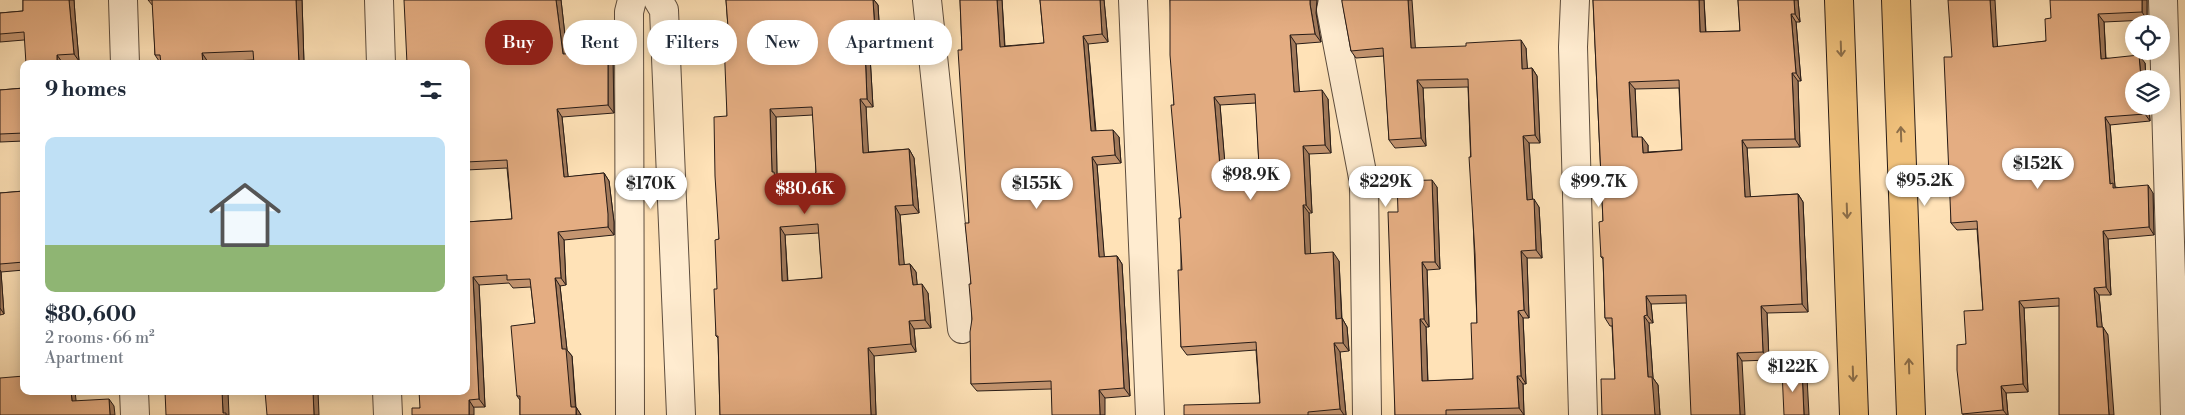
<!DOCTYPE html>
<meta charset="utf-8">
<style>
:root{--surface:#fff;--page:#f2f2f3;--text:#1f2937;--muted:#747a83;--accent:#8f2418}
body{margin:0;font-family:"Libre Bodoni",serif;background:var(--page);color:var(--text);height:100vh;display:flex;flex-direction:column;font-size:19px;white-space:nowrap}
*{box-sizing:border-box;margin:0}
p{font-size:16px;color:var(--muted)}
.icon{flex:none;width:28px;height:28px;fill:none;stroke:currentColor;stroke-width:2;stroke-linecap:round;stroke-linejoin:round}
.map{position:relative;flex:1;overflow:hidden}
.details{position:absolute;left:20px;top:60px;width:450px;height:335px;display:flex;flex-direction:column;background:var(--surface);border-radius:10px;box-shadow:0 2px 12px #0003}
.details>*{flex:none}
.hud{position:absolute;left:485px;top:20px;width:475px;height:45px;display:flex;gap:10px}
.buttons{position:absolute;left:2125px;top:15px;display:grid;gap:10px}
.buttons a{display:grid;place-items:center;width:45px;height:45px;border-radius:50%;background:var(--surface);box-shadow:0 2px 12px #0003;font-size:25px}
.price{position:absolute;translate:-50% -42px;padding:0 11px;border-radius:18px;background:#fff;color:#222;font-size:16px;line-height:32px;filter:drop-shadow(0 1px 2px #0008)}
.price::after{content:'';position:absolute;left:50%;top:30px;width:15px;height:11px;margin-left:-8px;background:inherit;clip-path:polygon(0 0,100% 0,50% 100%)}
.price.selected{background:var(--accent);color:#fff}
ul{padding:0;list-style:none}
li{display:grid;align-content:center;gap:10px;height:265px;padding:0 25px}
li span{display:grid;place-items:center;height:155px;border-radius:10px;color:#555}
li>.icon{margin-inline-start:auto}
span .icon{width:90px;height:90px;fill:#fffc;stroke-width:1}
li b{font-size:21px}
h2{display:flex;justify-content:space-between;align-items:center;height:60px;padding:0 25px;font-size:21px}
.tag{padding:0 18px;border-radius:22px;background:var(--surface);box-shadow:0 2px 12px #0003;font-size:18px;line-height:45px}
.tag.selected{background:var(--accent);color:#fff}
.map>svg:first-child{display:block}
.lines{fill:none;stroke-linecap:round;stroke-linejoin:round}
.minor-casing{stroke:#5d4d3e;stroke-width:30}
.major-casing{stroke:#271b16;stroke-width:30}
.minor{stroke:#ffecd0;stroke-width:28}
.major{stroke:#f0c17c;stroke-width:28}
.wall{fill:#c49570;stroke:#271b16;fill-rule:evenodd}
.shaded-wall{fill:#a0795b;stroke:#271b16}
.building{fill:#e4ad82;stroke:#271b16;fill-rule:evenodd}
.oneway{stroke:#8c6e49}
</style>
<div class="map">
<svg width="2185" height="415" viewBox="0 0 2185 415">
<rect width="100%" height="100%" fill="#ffe2b7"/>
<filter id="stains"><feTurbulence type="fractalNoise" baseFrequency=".004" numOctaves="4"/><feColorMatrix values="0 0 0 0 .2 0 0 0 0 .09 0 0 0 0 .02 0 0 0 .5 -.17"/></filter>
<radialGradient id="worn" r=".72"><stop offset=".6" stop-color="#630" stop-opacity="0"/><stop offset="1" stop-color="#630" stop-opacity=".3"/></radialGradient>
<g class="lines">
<defs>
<path id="minor" d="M123 0 125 64
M379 0 381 64
M658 0 664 10 681 415
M927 0 962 329
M1133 0 1150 415
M1333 0 1331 10 1364 183 1367 415
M1575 0 1573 47 1583 415
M2163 0 2175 415
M134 391 135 415
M387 391 388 415
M630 415 629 12 632 0"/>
<path id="major" d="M1839 0 1854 415
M1896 0 1911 415"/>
</defs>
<use href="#minor" class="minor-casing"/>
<use href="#major" class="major-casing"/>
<use href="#minor" class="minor"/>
<use href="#major" class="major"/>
</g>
<path class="wall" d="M23 0H74L75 15 79 61 62 62 24 40 0 42V13L23 11Z
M148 0H302L304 64 254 60 208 62V64H161L155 55 153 6Z
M561 0 567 54 608 52 613 60 614 113 562 117 568 177 604 173 609 181 614 222V235L564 240 566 285 560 286 567 350 572 356 576 407 581 415H520V400L517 396 535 323 531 287 513 288 509 283 479 285 485 407 420 408 466 222 512 219 507 168 466 170V64Z
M726 0H874L878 5 881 55 870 56 873 107H866L868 152 909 149 914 158 919 213 900 215 904 265 910 264 916 272 917 285 928 293 931 328 914 329 916 352 874 356 876 415H720L718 338 716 336 719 239 727 116 729 41ZM813 115 816 172 815 175 779 178 777 177 776 117ZM819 233 822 278 788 281 785 235Z
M960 0H1002L1005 46 1044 43 1040 0H1104L1108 42 1088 44 1096 131 1119 137 1121 163 1097 165 1104 257 1117 256 1122 264 1130 396 1105 398 1051 389 977 391 971 384 972 319 969 223Z
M1170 0H1317L1316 13 1321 42 1296 44 1299 92 1328 99 1331 153 1309 154 1312 213H1309L1310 254 1339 261 1342 318 1347 327 1349 351 1340 352 1346 415H1184L1260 403 1256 350 1187 355 1181 347V218L1174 105ZM1256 103 1259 166 1225 167 1220 105Z
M1342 0 1416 48H1526L1527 69 1532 68 1537 76 1540 143H1529L1532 199 1539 207 1542 258H1527L1529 318H1523L1526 384H1523L1524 415H1395L1398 212 1437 187 1440 269 1427 270 1429 327H1426L1428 381 1473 379 1477 323 1468 87 1423 88 1426 146 1395 148 1389 140 1384 56 1356 58 1351 51Z
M1593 0H1704L1706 32 1740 31 1738 0H1798L1800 22H1796L1801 81H1798L1800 147 1747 148 1750 197 1798 194 1803 202 1808 312 1767 313 1769 360 1742 361 1686 303 1651 304 1653 323H1649L1653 378 1658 385 1660 415H1602L1615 379 1612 326H1610L1605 318 1603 259 1601 257 1603 221ZM1679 88 1682 150 1648 152V145L1637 137 1635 89Z
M2147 0V20L2104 22 2106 58 2145 63 2146 79H2134L2149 106 2150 121 2110 125 2115 187 2153 193 2154 235 2108 239 2111 295H2099L2102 327 2108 335 2059 306 2024 308 2028 392 2006 393 2008 415H1963L1966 344 1983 310 1977 229 1957 230 1951 223 1952 57 1998 47 2046 41 2051 18Z
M24 88V141L0 142V90Z
M24 191V270L1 272 4 314 0 315V193Z"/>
<path class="shaded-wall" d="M69 0H74L75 15 79 61 74 54Z
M296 0H302L304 64H299Z
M556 0H561L568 62 563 54Z
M873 0H874L878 5 881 55 876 47Z
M997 0H1002L1005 54 1000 47Z
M1100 0H1104L1108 42 1102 34Z
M1310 0H1317L1316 13 1321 42 1315 34 1310 4Z
M1408 0H1412L1416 56 1411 48Z
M1699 0H1704L1706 40 1700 32Z
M1794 0H1798L1800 22 1795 14Z
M1990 0H1995L1998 55 1993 47Z
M2142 0H2147V20L2142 12Z
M1791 14 1796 22 1801 81 1796 73Z
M2098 14 2104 22 2106 66 2101 59Z
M1290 35 1296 44 1300 100 1294 92Z
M1083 36 1088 44 1096 139 1091 131Z
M1521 40 1526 48 1528 76 1522 69Z
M865 48 870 56 873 107 867 99Z
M608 52 613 60 614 113 608 105Z
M202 53 208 62V64H203Z
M57 55 62 62V64H57Z
M2139 55 2145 63 2146 79H2141Z
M1532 68 1537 76 1540 143 1535 135Z
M1792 73 1798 81 1800 147 1795 139Z
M1417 80 1423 88 1426 146 1421 138Z
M1629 82 1635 89 1638 145 1632 137Z
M1322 90 1328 99 1331 153 1325 145Z
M1214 97 1220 105 1226 176 1220 167Z
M860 99 866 107 869 161 863 153Z
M2144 106H2149L2150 121 2145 114Z
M557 109 562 117 569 185 564 177Z
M770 109 776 117 777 177 780 180 775 179 772 172Z
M2105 117 2110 125 2115 187 2118 191V196L2110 184Z
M1113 130 1119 137 1121 163 1115 155Z
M1523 136 1529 143 1533 207 1527 200Z
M1642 137 1648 145V160L1643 153Z
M1742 140 1747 148 1751 205 1745 197Z
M1303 146 1309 154 1312 213 1306 205Z
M909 149 914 158 919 213 913 205Z
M1092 157 1097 165 1105 265 1099 257Z
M604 173 609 181 614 222V235L608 227Z
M1432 180 1437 187 1440 269 1435 262Z
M2148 185 2153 193 2154 235 2149 227Z
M1798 194 1803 202 1808 312 1802 304Z
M1534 199 1539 207 1542 258 1536 250Z
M1303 205 1309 213 1311 262 1305 254Z
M895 206 900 215 905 273 899 265Z
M780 227 785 235 788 289 782 281Z
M2103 231 2108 239 2111 295 2106 287Z
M558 232 564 240 566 285 561 278Z
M1521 251 1527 258 1529 318 1524 310Z
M1333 252 1339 261 1342 327 1336 319Z
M1117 256 1122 264 1130 396 1124 388Z
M1422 262 1427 270 1429 327 1424 319Z
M910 264 916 272 918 293 913 285Z
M0 270 1 272 4 314 0 308Z
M473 277 479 285 485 407 479 399Z
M555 278 560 286 567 350 572 356 576 415 571 407 562 349Z
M922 284 928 293 931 328 925 320Z
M2094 288 2099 295 2103 335 2097 327Z
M1646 296 1651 304 1653 323 1647 315Z
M2019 301 2024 308 2028 392 2023 384Z
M1761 306 1767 313 1769 360 1763 352Z
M1518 311 1523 318 1526 384 1521 376Z
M1644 316 1649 323 1653 378 1658 385 1660 415H1655L1648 377Z
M1342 318 1347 327 1349 351 1343 343Z
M1420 319 1426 327 1428 389 1422 381Z
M909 321 914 329 916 352 911 344Z
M2103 327 2108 335 2114 415H2109Z
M1334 343 1340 352 1346 415H1344L1340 409Z
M868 348 874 356 876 415H871Z
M1737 353 1742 361 1745 415H1740Z
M1802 370 1807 377 1809 415H1804Z
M1517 376 1523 384 1524 415 1519 408Z
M2001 386 2006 393 2008 415H2007L2003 410Z
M1099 390 1105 398V415H1100Z
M71 391H75L77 409 72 401Z
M222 391H228L229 415H224L223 413Z
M313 391H318L319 415H314Z
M109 399 114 406 115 415H110Z
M469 400 474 408V415H469Z
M576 407 581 415H576Z"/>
<path class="building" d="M23 0H69L74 54 57 55V64H26L24 32 0 34V13L23 11Z
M152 0H296L299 64H254L253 51 202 53 203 64H161L160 55H155Z
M404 0H556L563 54 608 52V105L557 109 564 177 604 173 608 214V227L558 232 561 278H555L562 349H566L571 407H576V415H520V396H517L511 326 535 323 530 279 507 280V275L473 277 479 399 469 400V415H412V408H420L419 391H466V222L512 219 507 160 466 162V64H407Z
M726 0H873L876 47 865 48 867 99H860L863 153 909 149 913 205 895 206 899 265 910 264 913 285 922 284 925 320 909 321 911 344 868 348 871 415H720L718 336H716L714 289H717L715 240 719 239 715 176 714 117 727 116 724 41H729ZM812 107 816 172 815 175 775 179 774 172H772L770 109ZM818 224 822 278 782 281 780 227Z
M960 0H997L1000 47 1044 43 1040 0H1100L1102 34 1083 36 1091 131 1113 130 1115 155 1092 157 1099 257 1117 256 1124 388 1099 390 1100 415H1052L1051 381 971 384 970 332 972 319 969 284H971L965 223H969L958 50H962Z
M1170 0H1310V4L1315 34 1290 35 1294 92 1322 90 1325 145 1303 146 1306 205H1303L1305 254 1333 252 1336 319 1342 318 1343 343H1334L1340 409 1308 412V415H1184V405L1260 403 1256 342 1181 347 1178 270H1182L1179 218H1181L1171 105H1174L1170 55ZM1255 94 1259 166 1220 167 1214 97Z
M1342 0H1408L1411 48 1466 46V43L1521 40 1522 69 1532 68 1535 135 1523 136 1527 200 1534 199 1536 250 1521 251 1524 310 1518 311 1521 376H1517L1519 408 1446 410V415H1395L1388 212H1398L1397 181 1432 180 1435 262H1422L1424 319H1420L1422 381 1473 379 1471 323H1477L1475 254 1469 157H1471L1468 79 1417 80 1421 138 1389 140 1383 48 1351 51 1342 2Z
M1593 0H1699L1700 32 1740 31 1738 0H1794L1795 14H1791L1796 73H1792L1795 139 1742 140 1745 197 1798 194 1802 304 1761 306 1763 352 1737 353 1740 415H1691L1686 295 1646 296 1647 315 1644 316 1648 377H1652L1655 415H1602L1601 379H1615L1612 318H1605L1603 257H1601L1599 222 1603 221ZM1679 80 1682 150 1643 153 1642 137H1632L1629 82Z
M1948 0H1990L1993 47 2046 41 2045 19 2051 18 2050 0H2142V12L2098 14 2101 59 2139 55 2141 79H2134V106H2144L2145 114 2105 117 2110 184 2113 183V188L2148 185 2149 227 2103 231 2106 287 2094 288 2097 327H2103L2109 415H2059V298L2019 301 2023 384 2001 386 2003 410 1962 414 1957 370V345L1966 344 1964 311 1983 310 1977 221 1951 223 1944 57H1952Z
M24 88V133L0 134V90Z
M24 191V262L0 264V193Z
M1802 370 1804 415H1784L1782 371Z
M24 376V391H71L72 401 109 399 110 415H0V378Z
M165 391H222L223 413H226V415H166Z
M265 391H313L314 415H267Z"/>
<defs><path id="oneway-shaft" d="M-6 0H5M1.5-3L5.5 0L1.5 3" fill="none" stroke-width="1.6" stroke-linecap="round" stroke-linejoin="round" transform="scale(1.25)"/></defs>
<g class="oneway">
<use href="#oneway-shaft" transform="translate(1841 49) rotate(88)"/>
<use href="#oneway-shaft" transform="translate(1901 134) rotate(-92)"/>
<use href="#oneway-shaft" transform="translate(1847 211) rotate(88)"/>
<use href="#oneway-shaft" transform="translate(1909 366) rotate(-92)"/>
<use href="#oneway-shaft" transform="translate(1853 374) rotate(88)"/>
</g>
<rect width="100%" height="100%" filter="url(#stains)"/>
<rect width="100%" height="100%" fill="url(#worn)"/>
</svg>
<div class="buttons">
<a><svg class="icon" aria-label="locate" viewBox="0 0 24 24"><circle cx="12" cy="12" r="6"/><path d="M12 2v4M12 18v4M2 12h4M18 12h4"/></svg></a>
<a><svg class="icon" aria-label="layers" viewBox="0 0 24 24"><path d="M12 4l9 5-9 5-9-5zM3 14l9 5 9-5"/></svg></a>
</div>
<b class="price" style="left:2038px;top:190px">$152K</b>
<b class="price" style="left:1251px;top:201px">$98.9K</b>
<b class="price" style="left:1925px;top:207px">$95.2K</b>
<b class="price" style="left:1386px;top:208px">$229K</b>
<b class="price" style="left:1599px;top:208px">$99.7K</b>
<b class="price" style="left:651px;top:210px">$170K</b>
<b class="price" style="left:1037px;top:210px">$155K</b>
<b class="price selected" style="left:805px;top:215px">$80.6K</b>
<b class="price" style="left:1793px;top:393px">$122K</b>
<div class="hud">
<a class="tag selected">Buy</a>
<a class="tag">Rent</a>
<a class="tag">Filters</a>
<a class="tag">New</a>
<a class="tag">Apartment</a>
</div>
<section class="details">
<h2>9 homes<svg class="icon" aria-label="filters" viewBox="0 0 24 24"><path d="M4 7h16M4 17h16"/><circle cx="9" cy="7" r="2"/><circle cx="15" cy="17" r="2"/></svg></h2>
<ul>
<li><span style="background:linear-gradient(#bfe0f5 70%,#8fb573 0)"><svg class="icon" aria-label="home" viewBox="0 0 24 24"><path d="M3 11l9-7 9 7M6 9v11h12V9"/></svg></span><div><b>$80,600</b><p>2 rooms · 66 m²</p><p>Apartment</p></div></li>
</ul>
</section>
</div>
